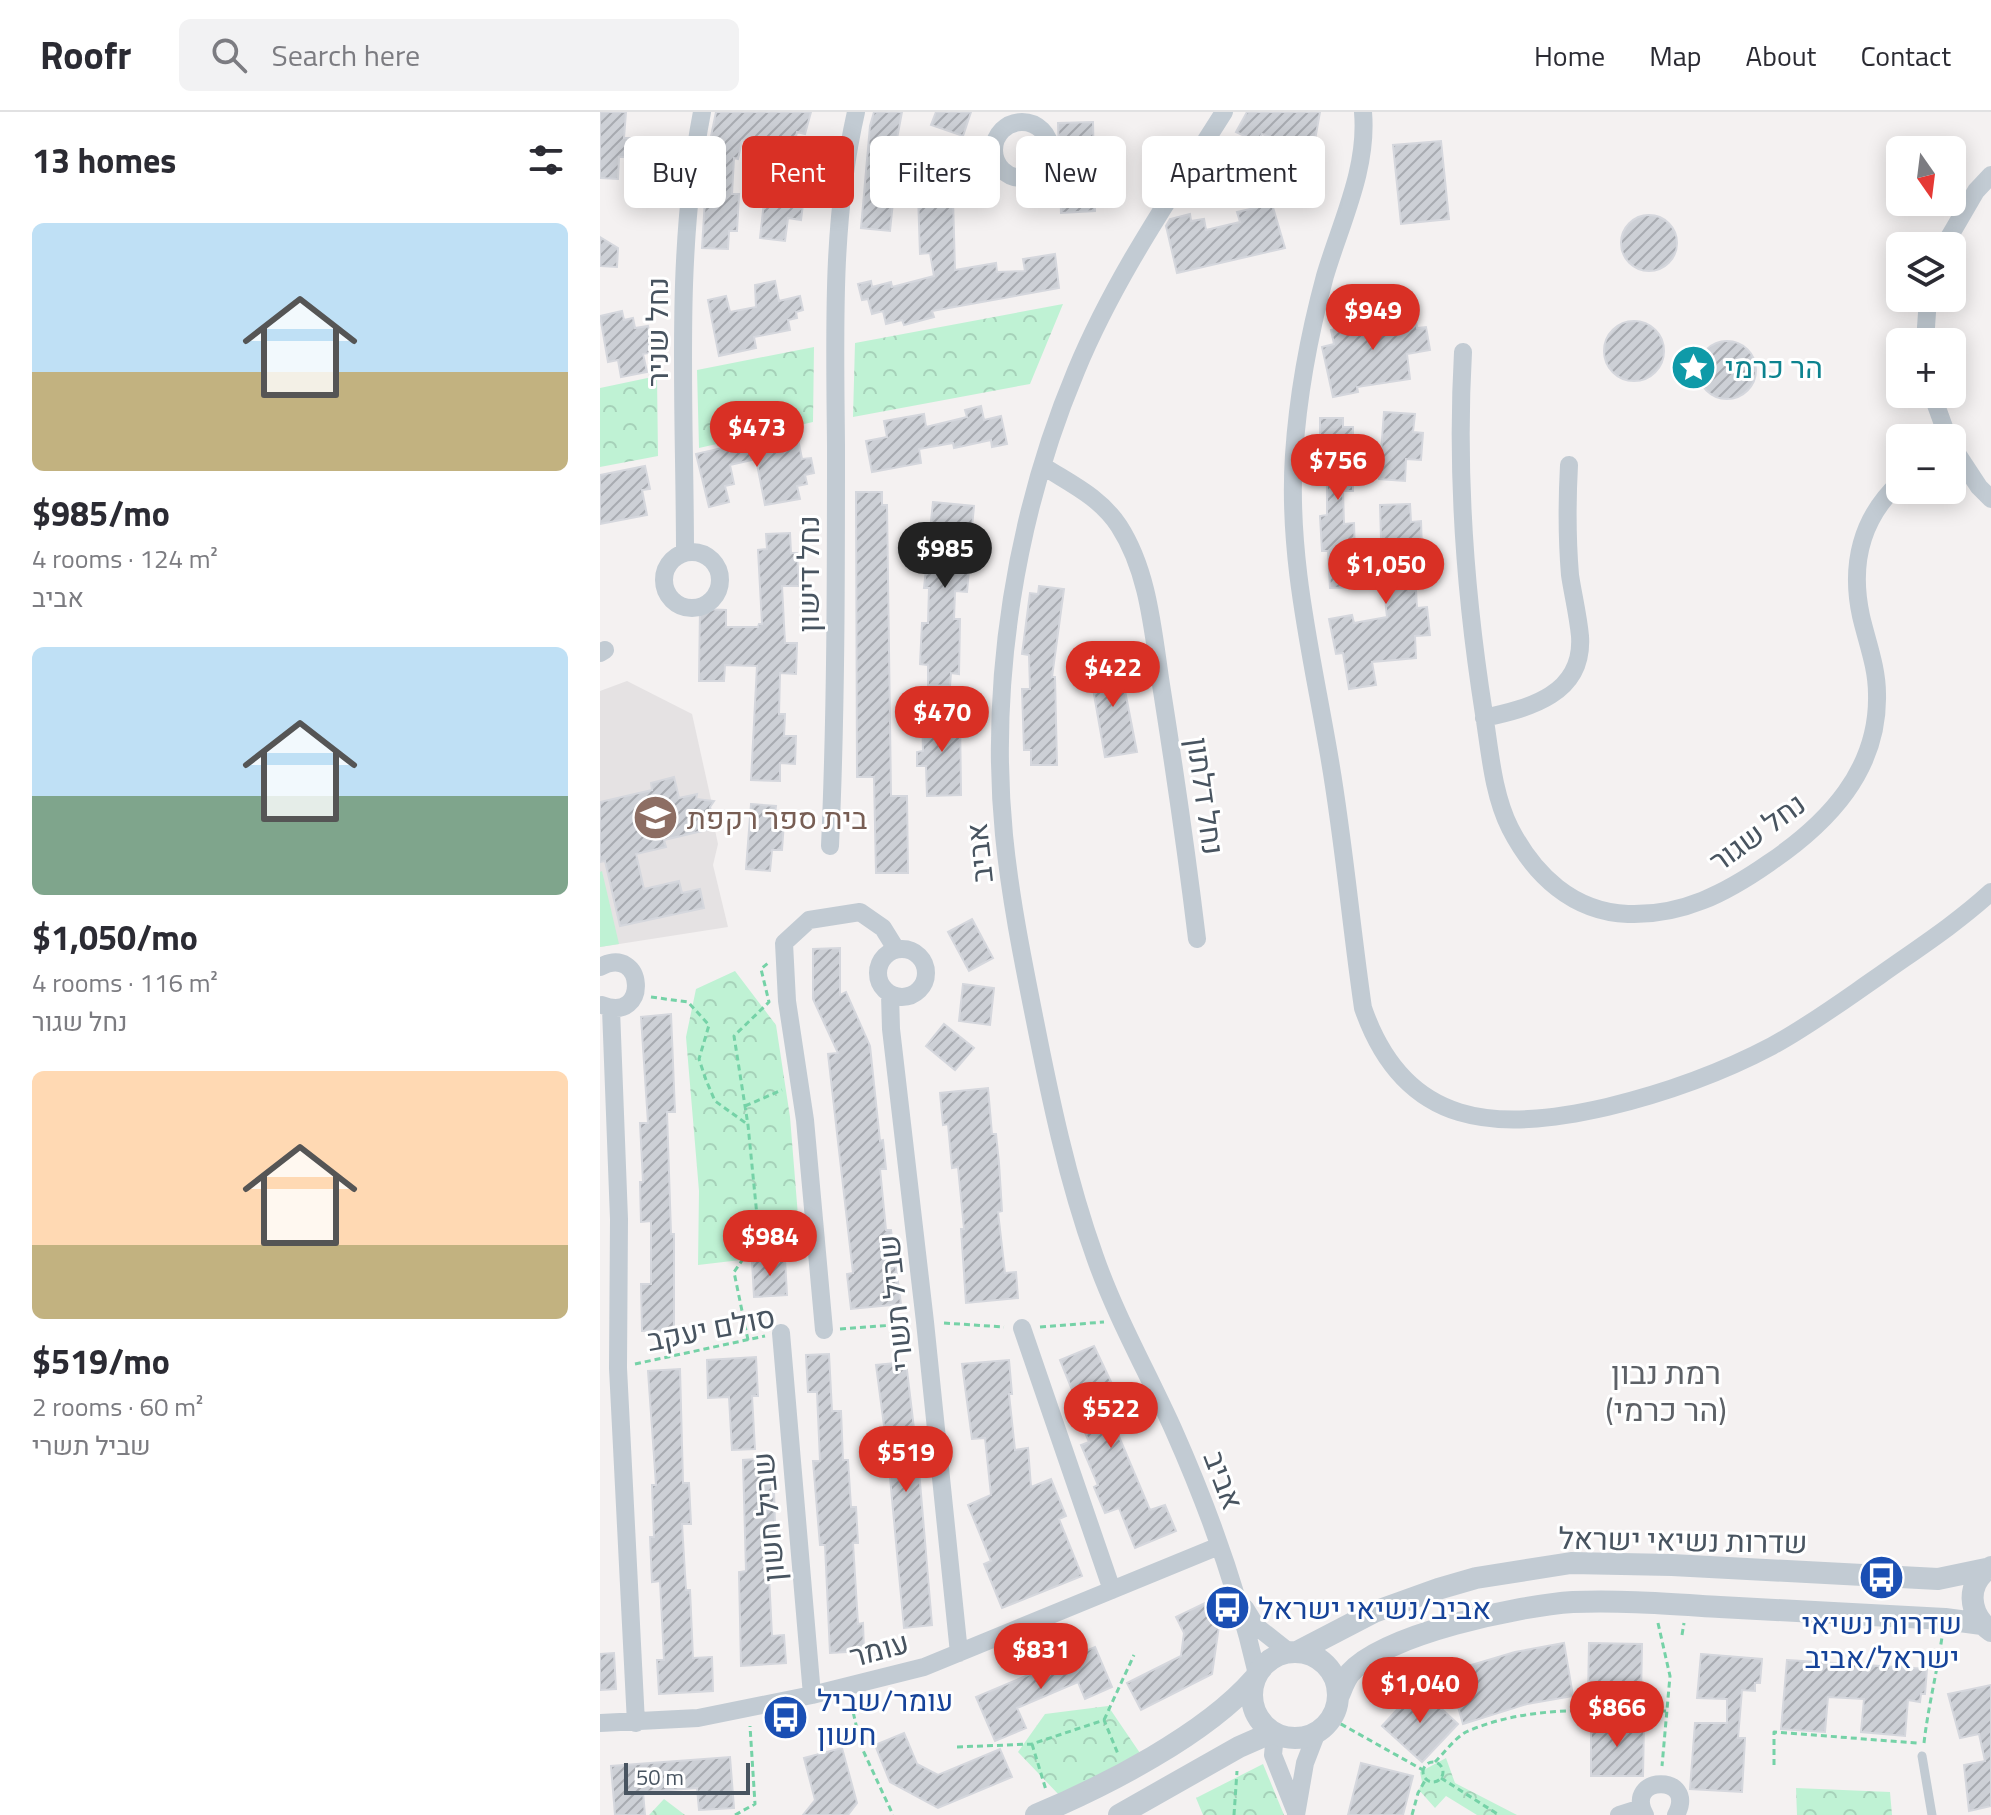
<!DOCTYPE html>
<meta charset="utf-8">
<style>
:root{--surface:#fff;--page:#f2f2f3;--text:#2b2b33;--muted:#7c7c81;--line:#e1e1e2;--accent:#d93025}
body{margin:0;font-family:"Titillium Web",Heebo,sans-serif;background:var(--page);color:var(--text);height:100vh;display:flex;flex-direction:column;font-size:30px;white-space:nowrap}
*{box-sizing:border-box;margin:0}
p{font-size:26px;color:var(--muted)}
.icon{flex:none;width:44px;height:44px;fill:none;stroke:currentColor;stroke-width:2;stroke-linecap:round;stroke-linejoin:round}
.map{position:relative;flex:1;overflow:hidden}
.panel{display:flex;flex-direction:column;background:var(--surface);width:600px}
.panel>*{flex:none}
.guide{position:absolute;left:24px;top:24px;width:760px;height:72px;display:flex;gap:16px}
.needle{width:52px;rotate:166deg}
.fabs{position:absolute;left:1286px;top:24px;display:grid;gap:16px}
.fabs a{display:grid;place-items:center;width:80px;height:80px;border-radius:12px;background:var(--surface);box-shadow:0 4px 20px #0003;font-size:40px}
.scale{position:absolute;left:24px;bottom:20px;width:126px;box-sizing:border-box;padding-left:8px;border:4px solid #485460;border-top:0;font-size:22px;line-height:28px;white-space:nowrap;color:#485460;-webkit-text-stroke:6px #fff;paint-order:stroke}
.price{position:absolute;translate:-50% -68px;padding:0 18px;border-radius:28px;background:var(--accent);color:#fff;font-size:26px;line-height:52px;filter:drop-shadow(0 2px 4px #0008)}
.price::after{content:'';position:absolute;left:50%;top:48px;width:24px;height:18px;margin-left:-12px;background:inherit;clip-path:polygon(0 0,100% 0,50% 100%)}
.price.current{background:#222;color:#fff}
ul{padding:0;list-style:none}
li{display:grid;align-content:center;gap:16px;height:424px;padding:0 32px}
li span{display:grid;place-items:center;height:248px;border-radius:12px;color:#555}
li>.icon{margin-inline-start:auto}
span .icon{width:144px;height:144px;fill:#fffc;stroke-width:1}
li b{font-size:34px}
h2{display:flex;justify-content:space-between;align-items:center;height:96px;padding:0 32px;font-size:34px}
.chip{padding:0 28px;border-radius:12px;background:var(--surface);box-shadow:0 4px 20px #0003;font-size:28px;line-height:72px}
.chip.current{background:var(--accent);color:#fff}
header{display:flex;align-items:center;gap:48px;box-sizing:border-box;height:112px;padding:0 40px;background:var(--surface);border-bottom:2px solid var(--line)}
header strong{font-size:38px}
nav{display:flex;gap:44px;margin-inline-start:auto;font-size:28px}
.search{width:560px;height:72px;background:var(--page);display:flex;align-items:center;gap:20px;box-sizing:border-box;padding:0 28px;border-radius:12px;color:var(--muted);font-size:30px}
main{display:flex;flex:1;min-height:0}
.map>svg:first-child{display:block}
.education{fill:#e5e2e3}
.grass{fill:#bff2d4}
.park{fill:url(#park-crowns)}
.building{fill:url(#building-hatch);stroke:#d5d7dd;stroke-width:2}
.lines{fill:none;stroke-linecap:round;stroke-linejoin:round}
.path{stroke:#75d2a7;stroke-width:3;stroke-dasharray:6 4;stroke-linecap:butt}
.service{stroke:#c2cbd3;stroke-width:9}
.minor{stroke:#c2cbd3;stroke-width:18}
.tertiary{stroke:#c2cbd3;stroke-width:22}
.labels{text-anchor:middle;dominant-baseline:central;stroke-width:6;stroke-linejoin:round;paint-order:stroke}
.street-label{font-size:30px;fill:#485460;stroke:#fff}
.culture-label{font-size:30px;fill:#0d838f;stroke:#fff;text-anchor:start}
.education-label{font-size:30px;fill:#785e54;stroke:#fff;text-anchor:start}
.transit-label{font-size:30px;fill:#164399;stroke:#fff;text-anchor:start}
.neighbourhood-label{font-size:32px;fill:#5d6167;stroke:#fff}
</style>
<header>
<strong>Roofr</strong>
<div class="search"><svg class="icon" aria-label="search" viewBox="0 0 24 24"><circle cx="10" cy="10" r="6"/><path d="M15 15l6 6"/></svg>Search here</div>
<nav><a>Home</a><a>Map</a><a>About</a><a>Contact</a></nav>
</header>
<main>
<section class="panel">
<h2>13 homes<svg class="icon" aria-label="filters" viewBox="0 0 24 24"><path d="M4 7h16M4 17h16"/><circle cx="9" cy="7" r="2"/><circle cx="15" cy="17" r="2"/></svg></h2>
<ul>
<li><span style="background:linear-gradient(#bfe0f5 60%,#c2b280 0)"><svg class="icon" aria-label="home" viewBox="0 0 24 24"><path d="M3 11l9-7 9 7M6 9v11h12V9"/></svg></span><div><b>$985/mo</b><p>4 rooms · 124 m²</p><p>אביב</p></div></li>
<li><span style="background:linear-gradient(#bfe0f5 60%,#7fa58c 0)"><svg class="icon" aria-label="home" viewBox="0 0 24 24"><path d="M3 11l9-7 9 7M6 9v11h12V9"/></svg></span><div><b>$1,050/mo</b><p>4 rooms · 116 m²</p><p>נחל שגור</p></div></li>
<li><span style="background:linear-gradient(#ffd9b3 70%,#c2b280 0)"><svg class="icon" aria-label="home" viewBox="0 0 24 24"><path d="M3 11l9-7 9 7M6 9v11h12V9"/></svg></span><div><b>$519/mo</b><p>2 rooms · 60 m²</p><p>שביל תשרי</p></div></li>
</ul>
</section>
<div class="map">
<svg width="1391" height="1703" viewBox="0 0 1391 1703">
<defs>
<pattern id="park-crowns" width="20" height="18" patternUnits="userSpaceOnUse" patternTransform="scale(2)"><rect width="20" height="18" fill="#bff2d4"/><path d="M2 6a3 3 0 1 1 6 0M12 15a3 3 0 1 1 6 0" fill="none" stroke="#a6d1b9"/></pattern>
<pattern id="building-hatch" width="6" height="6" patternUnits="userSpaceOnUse" patternTransform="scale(2)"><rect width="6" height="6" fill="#cdd0d6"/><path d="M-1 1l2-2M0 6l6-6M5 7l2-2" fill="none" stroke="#a8abb1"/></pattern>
</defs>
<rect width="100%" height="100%" fill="#f4f1f1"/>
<path class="education" d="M27 569 92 602 112 692 110 695 118 732 113 753 128 815 0 835V579Z"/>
<path class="grass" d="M2 759 19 832 0 835V760Z"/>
<path class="park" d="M463 192 430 272 253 305 255 231Z
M214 235 213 310 99 336 97 258Z
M57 264 58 344 0 355V276Z
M135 859 176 913 190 1005 201 1141 98 1153 99 1079 86 925 96 877Z
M508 1594 544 1647 460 1684 418 1640 445 1602Z
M846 1646 855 1671 917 1703H877L846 1684 835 1696 819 1678 822 1670 820 1660Z
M663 1652 684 1703H603L596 1686Z
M1196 1676 1290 1680 1292 1703H1197Z
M64 1687 85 1703H49Z"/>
<path class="building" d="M0 0H26L24 26H36L35 45H19L18 67 0 66Z
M116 0H211L205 22 197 20 188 61H190L188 82 204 84 201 108 188 106 185 129 160 126 170 35 142 29 138 47 134 46 132 82H139L137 119H129L128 137 102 136 108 39Z
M274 0H302L296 32H299L290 119 261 116 270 14Z
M336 0H371L363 24 331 13Z
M647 0H720L712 45 691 44 693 33 662 22 657 30 636 20Z
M493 10 495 99 461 101 458 11Z
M841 29 849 107 801 112 793 33Z
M352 51 355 158 396 151 397 160 425 159 423 147 455 142 459 176 332 199 334 205 304 213 302 208 286 212 283 199 272 202 268 187 262 188 258 172 271 169 272 175 291 170 292 175 334 164 330 141 320 142 317 52Z
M672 92 685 136 577 161 566 114 570 107 590 102 591 109 604 107 606 118 640 110 637 100Z
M1021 131a28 28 0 1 1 56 0a28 28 0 1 1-56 0Z
M0 125 18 136 17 155 0 154Z
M175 169 179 189 200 184 203 198 196 200 197 206 188 208 190 218 154 225 156 236 119 244 108 188 126 184 130 200 156 195 155 173Z
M799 195 801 211 816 209 817 216 826 215 830 238 807 242 810 267 757 275 758 280 733 285 722 235 734 232 731 218 777 208 776 199Z
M22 199 24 208 33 206 35 216 48 214 54 240 43 242 47 260 21 265 18 248 8 250 0 204Z
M1004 239a30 30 0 1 1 60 0a30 30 0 1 1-60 0Z
M1098 258a29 29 0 1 1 58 0a29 29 0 1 1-58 0Z
M381 294 384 308 401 304 407 332 392 335 391 328 354 336 353 331 319 337 321 351 272 360 266 329 287 325 284 309 324 302 326 315 367 305 365 298Z
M784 300 815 302 813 320 823 321 821 348 806 347 805 369 779 367Z
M720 306H743V315H753V379H743L744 412 754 411 756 475 730 476 728 439H722L720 404 727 403V342H720Z
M180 320 182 330 198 327 202 347 211 346 214 361 205 363 207 372 197 374 200 387 165 393 156 347 130 353 134 372 125 374 129 390 109 395 96 342 153 329 152 325Z
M45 354 50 377 42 378 47 403 0 412V363Z
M256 380H282V393H287L291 684H307L308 761H276L274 665H257Z
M333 390 374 394 371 426 365 425 362 456 369 457 367 480 355 479 354 507H360L359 562 351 561 350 574 328 573V553L320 552 322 511H328L329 476H324Z
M810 392 811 410 821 409 822 437H807L809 479 816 478 817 496 827 495 830 523 815 524 816 546 772 550 776 573 749 577 743 541 736 542 729 507 752 503 754 511 787 505 782 460 780 393Z
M190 421 191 441H197L199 474H182L185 531H197L196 562 180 561 179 602H185L184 624H196L195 652 180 651V669L151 668 157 554 125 553 124 569H99L100 497 126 498V515H158L159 512H162L158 438 167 437 166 422Z
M439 474 464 477 452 565H455L457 653H431V638H424L422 577H430L429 543 422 542 430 481 438 482Z
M519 548 537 640 505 645 489 554Z
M322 603H360L361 683 327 684 326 654H317V640L323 639Z
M74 665 79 686 97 682 96 687 114 689 110 695 115 716 64 728 66 735 36 742 44 777 79 769 82 781 100 777 104 796 20 814 5 749 0 750V690L52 678 51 671Z
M151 692 176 694 174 709 184 710 182 738H172L170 759 146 757Z
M372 807 393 846 369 859 348 820Z
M240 836V883L246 880 270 934 280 1029 283 1028 286 1057H280L286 1118H291L301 1192 251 1197 247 1162 253 1161 228 942 238 941 213 887V837Z
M363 872 394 876 390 913 359 909Z
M71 902 75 1000H67L71 1122H74V1218L42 1219 41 1172H51V1109L41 1110 40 1070H43L40 1011H48L41 905Z
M344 912 374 936 355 958 326 934Z
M388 976 392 1022H396L399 1051 402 1099 398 1100 405 1161 416 1160 418 1186 366 1191 361 1117H364L358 1055 352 1056 348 1012 343 1013 340 981Z
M185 1147 187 1183 154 1185 152 1149Z
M494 1234 523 1295 509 1301 550 1398 565 1393 576 1419 535 1436 519 1396 505 1401 494 1375 498 1373 481 1333 489 1330 471 1286 475 1285 460 1248Z
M229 1242 232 1299H241L243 1348H248L251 1395H256L258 1431H253L258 1512 263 1511 264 1539 230 1541 225 1433H220L213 1349H220L217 1280H208L206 1243Z
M156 1245 158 1284H152L155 1337 132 1338 129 1285 108 1286 107 1248Z
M409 1248 412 1282H409L415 1338 428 1336 431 1375 451 1367 466 1404 459 1407 482 1464 402 1496 384 1452 391 1449 368 1393 391 1383 385 1326 372 1327 362 1252Z
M306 1250 319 1358 332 1513 304 1516 288 1344 276 1253Z
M80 1257 83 1371H89L91 1412H82L86 1478H90L93 1546 112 1545 113 1579 59 1582 57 1548H64L60 1469 52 1470 50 1425H54L52 1373H56L48 1259Z
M173 1346 176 1444H168L172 1524 184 1523 186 1551 141 1554 139 1460 146 1459 143 1348Z
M607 1490 619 1514 612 1562 541 1598 527 1571 581 1544 584 1521 576 1505Z
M964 1531 973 1584 927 1592 863 1612 848 1560 915 1540Z
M989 1531 1042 1532 1041 1586 988 1585Z
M495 1535 512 1575 485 1587 478 1570 417 1596 426 1616 395 1629 376 1585Z
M14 1541 16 1577 0 1578V1542Z
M1101 1542 1162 1547 1160 1571H1155V1579L1142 1578 1138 1626H1145L1142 1680 1090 1677 1095 1611H1127V1587L1097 1586Z
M1187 1548 1327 1557 1325 1582H1321L1320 1590 1308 1588 1305 1624 1261 1620 1264 1587 1228 1585 1225 1620 1181 1617Z
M1391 1573V1694L1369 1699 1364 1653 1385 1649 1379 1622 1360 1626 1348 1582Z
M818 1575 858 1612 822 1650 782 1614Z
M991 1610 1044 1611 1043 1664H991Z
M304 1621 317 1652 338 1663 400 1637 412 1665 338 1696 290 1670 275 1633Z
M242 1636 257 1691 248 1703H203L215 1688 204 1646Z
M130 1645 134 1696 99 1698 97 1676 43 1680 45 1703H15L11 1654Z
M761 1651 813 1664 803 1703H748Z"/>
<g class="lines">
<path class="path" d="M51 885 88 890 109 913 99 947 106 968 115 989 147 1012
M145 994 182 978
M344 1211 404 1215
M440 1215 504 1210
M240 1217 308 1212
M148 1228 134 1160 159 1124 148 1013 134 924 169 890 161 857 168 851
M35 1252 165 1224
M1058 1511 1070 1564 1062 1654
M1082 1523 1084 1511
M251 1591 261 1634 293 1703
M732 1607 823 1658
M504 1608 534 1543
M1324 1631C1328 1595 1337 1561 1342 1525
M432 1632 446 1678
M357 1635 432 1632 504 1608 518 1642
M835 1650C844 1641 855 1626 866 1620 929 1592 1000 1599 1067 1599
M823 1660a10 10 0 1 1 20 0a10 10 0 1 1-20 0Z
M1174 1653V1620L1317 1631
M841 1666 899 1703
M135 1703 155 1692 150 1614
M634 1703 637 1659
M812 1703 818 1681 826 1667"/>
<path class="service" d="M1322 1644 1332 1703"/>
<path class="minor" d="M624 0C571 84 514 167 476 259 416 402 389 569 404 723 410 784 422 844 434 904 450 985 467 1067 495 1145 516 1205 548 1261 574 1319 609 1398 638 1479 657 1562
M763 0C768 57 741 110 725 164 709 223 698 282 694 343 687 447 713 547 730 649 744 731 751 814 763 896 805 1017 897 1020 1007 995 1065 981 1119 962 1172 934 1209 914 1244 888 1279 864 1317 837 1356 812 1391 780
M394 38a28 28 0 1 1 56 0a28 28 0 1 1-56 0Z
M1344 134 1376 79 1391 63
M1325 230 1328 186
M863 240C856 362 865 482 884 602 890 640 893 682 910 716 934 763 973 800 1028 802 1082 804 1126 781 1169 751 1228 711 1279 658 1277 582 1277 555 1267 530 1261 504 1250 453 1261 406 1300 370
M1332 282 1348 326
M1352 334 1379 375 1391 387
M443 354C471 372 500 385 519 414 550 462 553 524 562 579 575 661 587 744 597 827
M64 468a28 28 0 1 1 56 0a28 28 0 1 1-56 0Z
M85 441C85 295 74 144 102 0
M0 541 5 538
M884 606C930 596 984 582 980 524 978 503 973 483 970 463 967 427 967 390 969 353
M230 734C236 600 236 466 236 333 235 221 231 110 256 0
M278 861a24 24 0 1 1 48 0a24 24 0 1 1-48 0Z
M0 855C45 831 50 912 2 893
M290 882 291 917 325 1210 359 1541
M11 897 19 1107 18 1256 36 1611
M422 1216 512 1478
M224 1218 205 1008 187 889 184 831 209 808 260 800 283 816 296 837
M181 1221 212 1583
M645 1496 656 1514 689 1540
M0 1611 98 1606 212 1583 324 1555 619 1434
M675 1622 673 1643 695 1698
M696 1703 705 1651 717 1620
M1019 1703 1041 1696
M1045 1703C1023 1663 1098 1661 1076 1703"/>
<path class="tertiary" d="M1391 1455C1365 1471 1368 1502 1391 1519
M652 1583a43 43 0 1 1 86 0a43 43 0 1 1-86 0Z
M697 1540 774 1500 838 1477 876 1466 971 1451 1072 1453 1338 1467 1386 1457
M739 1583C742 1576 745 1567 750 1561 784 1522 922 1493 973 1490 1022 1488 1071 1492 1120 1495 1195 1499 1270 1503 1345 1507L1382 1512
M436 1703C505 1674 605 1623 654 1567
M519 1703 639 1635 673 1620"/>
</g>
<defs>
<symbol id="sight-disc" viewBox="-11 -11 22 22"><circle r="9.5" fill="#0f9aa8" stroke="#fff"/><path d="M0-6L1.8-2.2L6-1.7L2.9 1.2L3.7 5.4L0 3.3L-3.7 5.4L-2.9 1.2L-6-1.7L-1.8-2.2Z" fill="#fff"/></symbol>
<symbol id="school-disc" viewBox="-11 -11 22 22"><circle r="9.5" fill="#8d6e63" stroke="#fff"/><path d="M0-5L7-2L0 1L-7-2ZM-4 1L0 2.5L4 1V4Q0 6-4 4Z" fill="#fff"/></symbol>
<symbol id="bus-disc" viewBox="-11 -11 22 22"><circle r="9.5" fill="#1a4fb4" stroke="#fff"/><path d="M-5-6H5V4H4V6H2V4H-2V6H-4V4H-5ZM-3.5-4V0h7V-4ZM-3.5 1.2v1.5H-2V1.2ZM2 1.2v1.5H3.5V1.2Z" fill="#fff"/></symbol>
</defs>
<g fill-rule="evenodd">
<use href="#sight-disc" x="1068" y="230" width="51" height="51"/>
<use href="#school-disc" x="30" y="680" width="51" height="51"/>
<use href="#bus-disc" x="1256" y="1440" width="51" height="51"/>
<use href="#bus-disc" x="602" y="1470" width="51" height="51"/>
<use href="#bus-disc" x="160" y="1580" width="51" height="51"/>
</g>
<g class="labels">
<g class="street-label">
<text transform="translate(57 220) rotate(-90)">נחל שניר</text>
<text transform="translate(208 462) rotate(-90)">נחל דישון</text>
<text transform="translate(606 684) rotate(82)">נחל דלתון</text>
<text transform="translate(1157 720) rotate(-36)">נחל שגור</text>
<text transform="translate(379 741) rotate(-96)">אביב</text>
<text transform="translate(295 1191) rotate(-96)">שביל תשרי</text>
<text transform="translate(111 1216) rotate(-11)">סולם יעקב</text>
<text transform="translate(624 1368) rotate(69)">אביב</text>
<text transform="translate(168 1405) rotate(-95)">שביל חשון</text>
<text transform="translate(1083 1428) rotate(1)">שדרות נשיאי ישראל</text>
<text transform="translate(279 1537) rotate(-15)">עומר</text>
</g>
<g class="culture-label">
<text x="1125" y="255">הר כרמי</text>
</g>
<g class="education-label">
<text x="87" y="706">בית ספר רקפת</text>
</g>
<g class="transit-label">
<text x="658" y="1496">אביב/נשיאי ישראל</text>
<text x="1282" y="1511" text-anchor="middle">שדרות נשיאי<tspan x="1282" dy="34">ישראל/אביב</tspan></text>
<text x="217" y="1588">עומר/שביל<tspan x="217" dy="34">חשון</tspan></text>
</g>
<g class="neighbourhood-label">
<text x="1066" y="1260">רמת נבון<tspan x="1066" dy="37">(הר כרמי)</tspan></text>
</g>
</g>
</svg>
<div class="fabs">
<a><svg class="needle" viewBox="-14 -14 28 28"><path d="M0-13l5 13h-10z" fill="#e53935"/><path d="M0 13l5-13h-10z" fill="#7c7c81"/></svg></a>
<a><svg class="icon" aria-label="layers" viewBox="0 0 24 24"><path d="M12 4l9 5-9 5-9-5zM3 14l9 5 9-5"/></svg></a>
<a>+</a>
<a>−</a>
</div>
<div class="scale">50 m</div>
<b class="price" style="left:773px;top:240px">$949</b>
<b class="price" style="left:157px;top:357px">$473</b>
<b class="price" style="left:738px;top:390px">$756</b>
<b class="price current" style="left:345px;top:478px">$985</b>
<b class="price" style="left:786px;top:494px">$1,050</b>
<b class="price" style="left:513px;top:597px">$422</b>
<b class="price" style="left:342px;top:642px">$470</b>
<b class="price" style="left:170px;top:1166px">$984</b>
<b class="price" style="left:511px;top:1338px">$522</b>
<b class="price" style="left:306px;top:1382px">$519</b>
<b class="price" style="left:441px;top:1579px">$831</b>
<b class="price" style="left:820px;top:1613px">$1,040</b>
<b class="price" style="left:1017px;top:1637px">$866</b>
<div class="guide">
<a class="chip">Buy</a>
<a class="chip current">Rent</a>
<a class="chip">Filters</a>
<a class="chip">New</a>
<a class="chip">Apartment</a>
</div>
</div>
</main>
